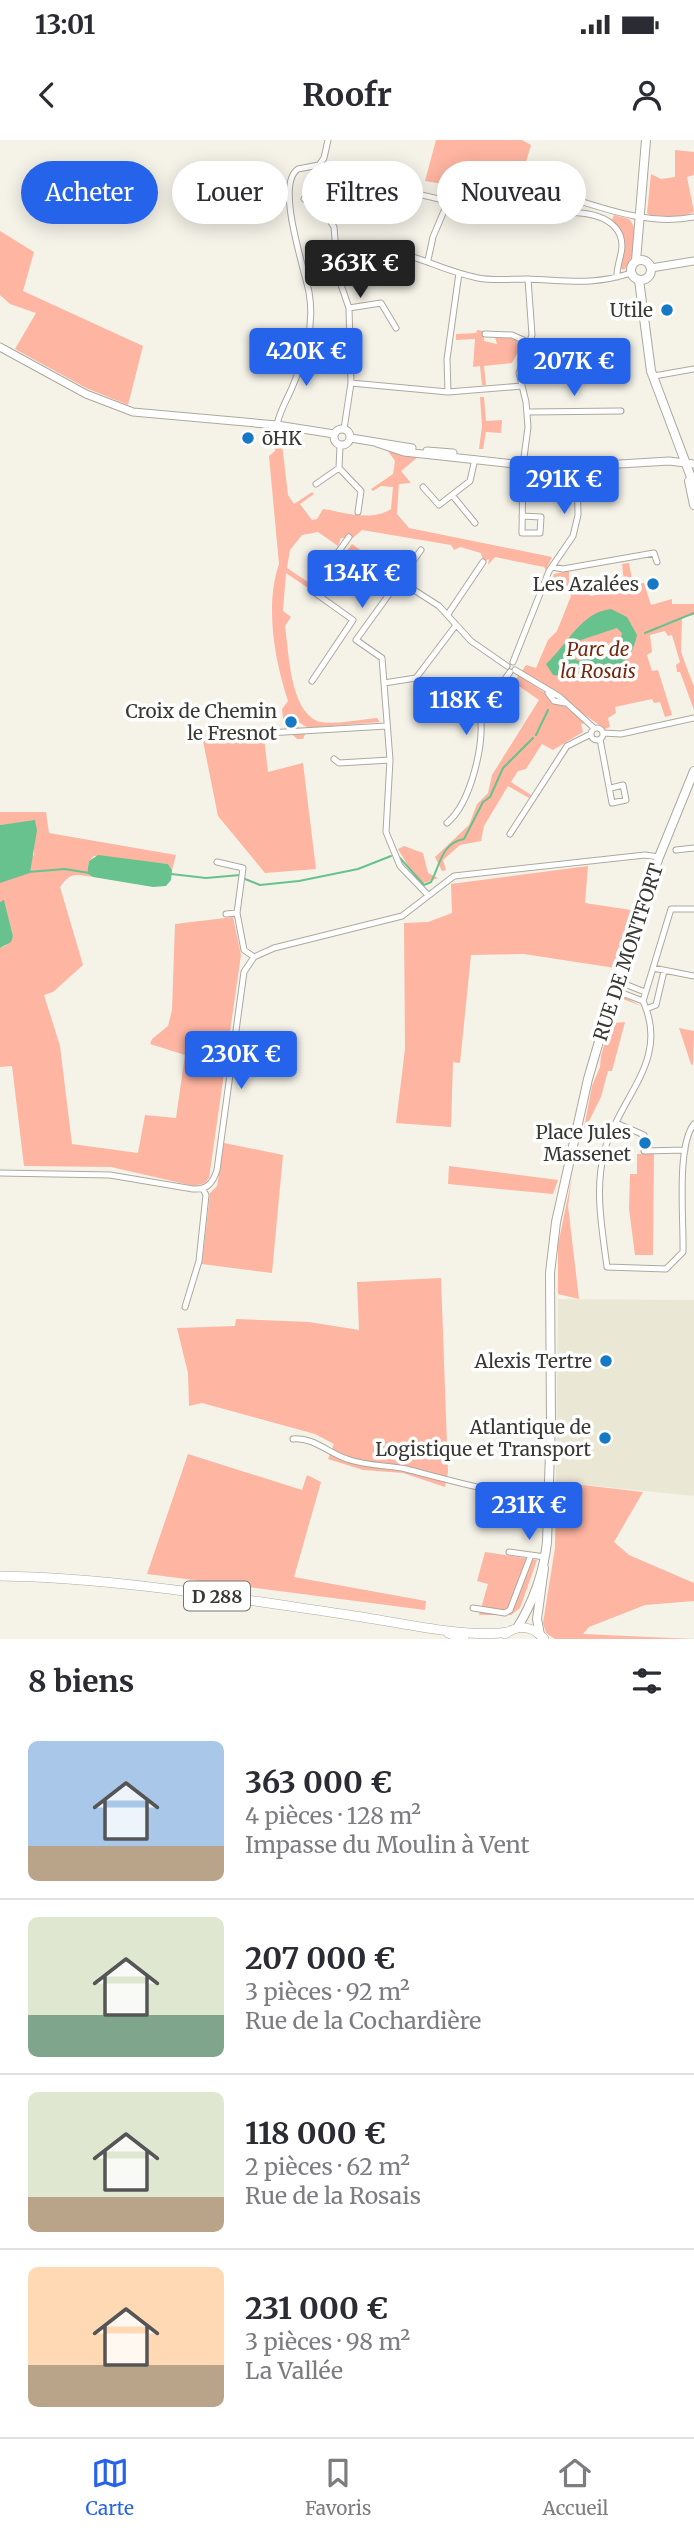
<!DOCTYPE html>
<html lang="fr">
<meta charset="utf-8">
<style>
:root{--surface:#fff;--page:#f2f2f3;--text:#2b2b33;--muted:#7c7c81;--line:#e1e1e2;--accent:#2563eb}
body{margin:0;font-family:Merriweather,serif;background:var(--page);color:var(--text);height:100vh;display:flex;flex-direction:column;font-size:26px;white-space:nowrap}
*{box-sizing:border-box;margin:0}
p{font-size:23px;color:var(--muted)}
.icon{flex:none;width:38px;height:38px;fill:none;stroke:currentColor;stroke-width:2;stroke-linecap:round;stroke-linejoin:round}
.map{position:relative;height:1499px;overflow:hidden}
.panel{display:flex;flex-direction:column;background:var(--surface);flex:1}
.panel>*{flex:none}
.guide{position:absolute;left:21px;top:21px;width:653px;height:63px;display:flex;gap:14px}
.price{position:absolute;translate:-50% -60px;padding:0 16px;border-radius:7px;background:var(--accent);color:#fff;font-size:23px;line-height:46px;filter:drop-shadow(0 2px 4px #0008)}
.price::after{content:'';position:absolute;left:50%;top:42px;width:21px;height:16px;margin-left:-10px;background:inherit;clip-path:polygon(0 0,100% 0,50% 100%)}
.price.active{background:#222;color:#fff}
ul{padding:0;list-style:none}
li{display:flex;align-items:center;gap:21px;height:175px;padding:0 28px}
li+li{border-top:2px solid var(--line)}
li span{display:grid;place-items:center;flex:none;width:196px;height:140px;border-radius:10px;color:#555}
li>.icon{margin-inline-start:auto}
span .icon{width:84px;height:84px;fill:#fffc;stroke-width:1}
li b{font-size:30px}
h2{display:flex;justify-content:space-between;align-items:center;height:84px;padding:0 28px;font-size:30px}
.tag{padding:0 24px;border-radius:32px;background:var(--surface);box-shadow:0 4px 18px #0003;font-size:24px;line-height:63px}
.tag.active{background:var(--accent);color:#fff}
.status{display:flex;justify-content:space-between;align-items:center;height:49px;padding:0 35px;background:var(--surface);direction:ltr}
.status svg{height:19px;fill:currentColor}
header{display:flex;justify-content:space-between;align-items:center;height:91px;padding:0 28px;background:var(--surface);font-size:32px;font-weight:700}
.dock{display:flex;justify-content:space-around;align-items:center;height:98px;border-top:2px solid var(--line);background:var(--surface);font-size:19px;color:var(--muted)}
.dock a{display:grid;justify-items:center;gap:4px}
.dock .active{color:var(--accent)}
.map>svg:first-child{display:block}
.built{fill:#ebe7d5}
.green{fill:#feb5a1}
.water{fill:#67c28e;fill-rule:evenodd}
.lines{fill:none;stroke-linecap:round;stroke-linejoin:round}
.stream{stroke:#67c28e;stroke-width:2}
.minor-casing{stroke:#aca99f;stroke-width:7}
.tertiary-casing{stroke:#aca99f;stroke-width:9}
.secondary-casing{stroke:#aca99f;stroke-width:10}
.primary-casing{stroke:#aca99f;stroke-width:10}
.minor{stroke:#fff;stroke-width:5}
.tertiary{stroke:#fff;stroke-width:7}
.secondary{stroke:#fff;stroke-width:8}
.primary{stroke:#fff;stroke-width:9}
.poi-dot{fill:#1579c5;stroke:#fff;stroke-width:2.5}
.labels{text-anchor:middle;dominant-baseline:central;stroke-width:7;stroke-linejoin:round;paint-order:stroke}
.shield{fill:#fff;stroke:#747471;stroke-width:2}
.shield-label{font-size:18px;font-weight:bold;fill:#393834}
.poi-label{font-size:19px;fill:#393834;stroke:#fff;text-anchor:end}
.park-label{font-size:19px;font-style:italic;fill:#762710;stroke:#fff}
.street-label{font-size:19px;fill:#393834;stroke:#fff}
</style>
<div class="status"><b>13:01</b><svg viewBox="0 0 49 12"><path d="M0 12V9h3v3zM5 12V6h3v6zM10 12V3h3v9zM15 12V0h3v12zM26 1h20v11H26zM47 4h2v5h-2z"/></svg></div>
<header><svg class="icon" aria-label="back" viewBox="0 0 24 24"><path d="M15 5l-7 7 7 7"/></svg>Roofr<svg class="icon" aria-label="person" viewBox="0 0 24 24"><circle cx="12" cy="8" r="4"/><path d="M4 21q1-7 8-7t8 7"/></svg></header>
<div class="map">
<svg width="694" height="1499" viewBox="0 0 694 1499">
<rect width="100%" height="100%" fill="#f5f3e8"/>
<path class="built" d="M558 1159 694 1160V1356L556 1342Z"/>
<path class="green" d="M436 0H522L531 5 516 56 425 41Z
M675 10 694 12V35L687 37 694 72 680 77 650 75 647 73 651 34 661 39 675 37Z
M331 27 382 35 371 54 327 47Z
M614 75 629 79C641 92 636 119 624 130L620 128C624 109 628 95 612 80Z
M0 91 34 112 23 151 143 206 128 265 86 248 15 209 36 173 10 164 0 155Z
M477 190 484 191V201L497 204 495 197 510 196 523 203 512 223 484 226 486 245H482L480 226 473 227 475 199 456 200V194L476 193Z
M480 257H484L486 281 502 280 501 293 486 292 483 309H479L482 286Z
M272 289 296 292 282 304 288 355 294 364 312 352 314 354 300 364 312 380 317 379 323 369C343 372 371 382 391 369L393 347 381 346 373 351 371 349 393 334 395 321 388 311 418 317 401 331 411 343 399 344 397 374 409 388 552 417 546 430 544 427 495 417 488 425 489 419 483 421 481 413 460 407 454 410 451 405 362 390 353 398H341L338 406 318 392 302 395 290 410 287 428 311 444 308 448 286 433 283 471 291 477 285 486C289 514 290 569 317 581 328 586 364 579 377 578L380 582 308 588 291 577 292 583 306 592 303 599H297L284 587 282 569 288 561C274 518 265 465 279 424L269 316 275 311Z
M352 404 398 437 392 444 346 412Z
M629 423 633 444 644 443 651 465 672 459V464H694V475L682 478 681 512 694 547V570L680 532H677L676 525 680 522 672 495 668 496 665 491 650 495 652 512 647 515 652 531 658 530 659 533 672 575 665 577 660 562 654 563 652 559 615 567 616 573 608 578 610 587 605 589 522 531 526 525 536 528 548 500 557 491 571 456 561 443 552 439 554 434 569 431V443L576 453 589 452 590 456 625 450 622 424Z
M519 535 583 579 586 583 581 584 583 592 553 610 542 604 526 629 518 631 511 642 531 655 529 658 508 646 484 686 481 701 460 705 443 720 446 730 442 731 435 717 469 685 477 664 488 653 492 635 539 560 513 542Z
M263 589 268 632 303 623 316 729 265 733 218 676 201 591Z
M0 672H46L49 693 176 715 172 730 168 724 94 716 89 721 87 732 93 737C76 734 70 732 60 747L83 825 53 852 44 855 60 906 72 1004 138 1013 145 975 176 978 185 915 150 904 152 899 168 886 172 870 175 784 233 777 241 815 209 1038 205 1043 194 1046 111 1027 24 1026 12 926 0 927V808L5 806 13 796 4 761 0 762V743L34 715C33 702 38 692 35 681L0 685Z
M404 706 423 713 428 733 438 738 424 743 417 741 398 709Z
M588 726 585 763 631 770 615 828 524 814 471 815 460 923 453 922 451 987 396 983 405 909 404 783 428 782 452 773 451 744Z
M623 856 641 866 623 859 620 861 615 883 625 882 612 931H608L601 957 583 993 592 946 600 927 601 916 617 859Z
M679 888 694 891 693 925 691 924Z
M224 1003 283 1015 272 1133 202 1124 210 1053 217 1046Z
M654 1013 653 1115H635L629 1069 630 1034H637V1014Z
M449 1026 558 1040 553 1054 448 1044Z
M572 1037 568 1066 579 1159 558 1154V1105Z
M441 1138 448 1332 445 1347 403 1333 363 1330 328 1319 334 1304 315 1294 202 1263 189 1266 188 1233 177 1188 235 1186 236 1179 309 1182 359 1190 357 1142Z
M188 1314 302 1350 307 1335 321 1342 294 1437 426 1461 425 1470 147 1434Z
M556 1342 643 1352 614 1402 629 1415 694 1443V1461L645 1465 589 1487 583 1494 694 1499H555L546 1493 543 1483 555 1408Z
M485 1412 537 1420 520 1468 511 1475H479L488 1444 477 1441Z"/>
<path class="water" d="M611 469 627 477 637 495C625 549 592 512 566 537L553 535 546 524C567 505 581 472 611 469ZM617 488 622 493 620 504 606 507 600 515H585L580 521 570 518 575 502Z
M35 680 37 690 30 733 0 743V685Z
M98 715 168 724 172 730 171 740 166 746 153 747 93 737 87 733 89 721Z
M4 760 13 796 11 802 0 808V762Z"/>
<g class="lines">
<path class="stream" d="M645 493 694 473
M536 595 548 570
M400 718 424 745 431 742C440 726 441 703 464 699L483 662 490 657 503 628 533 598
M28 732 65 729 89 733
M171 734 206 738 240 735
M245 739 260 745 299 741 358 729 391 716"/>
<defs>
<path id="minor" d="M378 41C390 50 495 72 514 73 543 76 605 61 620 95 626 110 616 123 617 137
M545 50C593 64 644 87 694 77
M304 59 322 68 334 87 338 136 349 168 351 243 344 289
M338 116C402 99 421 126 478 138 493 141 510 139 526 139 566 140 592 146 631 133
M428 120 433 97 449 59
M349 168 381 163 396 188
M485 194 512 195 530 203
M521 220 556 222
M654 236 694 229
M351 243 448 252 522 246
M448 252 447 219 459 133
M528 272 621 271
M277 285C279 273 286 261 291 250 305 218 315 187 309 152 304 127 275 44 298 29L319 25 324 18 328 0
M340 306 339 328 361 351 358 372
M316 344 339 328
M423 347 439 365 470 341 475 319
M452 355 475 383
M522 376 541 377 540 393H522L523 325 528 287 526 262 519 233 532 195 528 139
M421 410 356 500 382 518 390 620 386 692 400 726 427 754
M552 427 563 429 654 413 657 422
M400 441 439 466 471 501 507 526
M448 474 483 422
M513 522 549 431 573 396 578 375 577 326
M515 530 560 557 594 588
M312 541 353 480 311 450 349 397
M384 543 416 538 456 485
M548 553 554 561 565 563
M591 594a6 6 0 1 1 12 0a6 6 0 1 1-12 0Z
M268 593 387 586
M603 593 621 594 694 578
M600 599 612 663 626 660 623 645 611 648
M334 619 339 623 390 620
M447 683C471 663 485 603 480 573L510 532
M510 694 567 606 591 594
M676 710 694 708
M217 722 243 728 237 773 244 810 254 817
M226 774 237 773
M653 828 694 836
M617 841 645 852
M614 850 643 861C670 920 621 955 605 1009 594 1048 602 1088 607 1127L666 1129 683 1112C684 1082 676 1006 694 984
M643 861 671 769H694
M646 869 656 865 664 831
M616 983 644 995
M644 1011 685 1010
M0 1033 110 1035 193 1049C207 1050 213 1043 217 1030L244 832 254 817 274 808 402 776 454 736 645 715 659 717
M185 1167 199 1121 206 1055 203 1049
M293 1299C314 1297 328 1313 347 1319 366 1326 386 1325 406 1329 453 1341 499 1354 548 1360
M509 1412 545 1417
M473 1468 505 1473 510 1470 531 1415"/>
<path id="tertiary" d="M651 128 694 121
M0 207 86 254 133 272 277 285 334 294
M334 297a8 8 0 1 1 16 0a8 8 0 1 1-16 0Z
M351 298 412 308
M377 303 404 312 523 325 587 326 669 321 694 324
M427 311 453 313"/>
<path id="secondary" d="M631 130a10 10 0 1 1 20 0a10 10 0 1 1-20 0Z
M636 121 646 0
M639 140 651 231 694 345
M689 341 694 365
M517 1488C533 1463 544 1431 547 1402L551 1281 550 1133 556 1082 588 939 614 850 659 717 694 631
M540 1495 537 1479 544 1428"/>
<path id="primary" d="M0 1436C117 1438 233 1458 349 1475 391 1481 468 1499 507 1492
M448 1493 464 1499
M505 1494C519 1484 533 1486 544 1499"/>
</defs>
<use href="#minor" class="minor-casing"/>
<use href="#tertiary" class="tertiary-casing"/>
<use href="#secondary" class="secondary-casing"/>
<use href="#primary" class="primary-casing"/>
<use href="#minor" class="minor"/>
<use href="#tertiary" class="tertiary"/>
<use href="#secondary" class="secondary"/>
<use href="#primary" class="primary"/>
</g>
<g class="poi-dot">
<circle cx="667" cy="170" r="7"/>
<circle cx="248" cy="298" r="7"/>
<circle cx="653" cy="444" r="7"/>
<circle cx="291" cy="582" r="7"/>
<circle cx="645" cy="1003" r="7"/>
<circle cx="606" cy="1221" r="7"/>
<circle cx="605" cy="1298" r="7"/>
</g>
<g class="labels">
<rect class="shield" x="184" y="1441.5" width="66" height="29" rx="5"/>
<g class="shield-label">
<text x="217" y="1456">D 288</text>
</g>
<g class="poi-label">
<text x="653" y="170">Utile</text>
<text x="262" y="298" text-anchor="start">ōHK</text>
<text x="639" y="444">Les Azalées</text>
<text x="277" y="571">Croix de Chemin<tspan x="277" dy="22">le Fresnot</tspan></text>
<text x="631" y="992">Place Jules<tspan x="631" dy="22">Massenet</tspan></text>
<text x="592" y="1221">Alexis Tertre</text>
<text x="591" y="1287">Atlantique de<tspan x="591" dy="22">Logistique et Transport</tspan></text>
</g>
<g class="park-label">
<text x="598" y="509">Parc de<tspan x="598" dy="22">la Rosais</tspan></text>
</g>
<g class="street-label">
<text transform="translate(628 812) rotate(-72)">RUE DE MONTFORT</text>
</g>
</g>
</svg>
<b class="price active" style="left:360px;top:160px">363K €</b>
<b class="price" style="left:306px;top:248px">420K €</b>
<b class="price" style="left:574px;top:258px">207K €</b>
<b class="price" style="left:564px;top:376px">291K €</b>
<b class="price" style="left:362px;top:470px">134K €</b>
<b class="price" style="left:466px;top:597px">118K €</b>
<b class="price" style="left:241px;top:951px">230K €</b>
<b class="price" style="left:529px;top:1402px">231K €</b>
<div class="guide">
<a class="tag active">Acheter</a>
<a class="tag">Louer</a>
<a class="tag">Filtres</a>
<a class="tag">Nouveau</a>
</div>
</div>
<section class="panel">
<h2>8 biens<svg class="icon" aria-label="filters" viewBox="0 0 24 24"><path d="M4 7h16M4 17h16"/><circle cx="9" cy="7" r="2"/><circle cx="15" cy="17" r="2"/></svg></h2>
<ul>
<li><span style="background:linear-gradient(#a9c7e8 75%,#b9a48a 0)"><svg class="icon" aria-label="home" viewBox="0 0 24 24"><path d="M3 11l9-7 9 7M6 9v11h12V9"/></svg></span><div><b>363 000 €</b><p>4 pièces · 128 m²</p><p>Impasse du Moulin à Vent</p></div></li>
<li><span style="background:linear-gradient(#dfe7d0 70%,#7fa58c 0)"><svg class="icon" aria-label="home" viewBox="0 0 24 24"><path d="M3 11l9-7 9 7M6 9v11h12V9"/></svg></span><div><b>207 000 €</b><p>3 pièces · 92 m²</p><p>Rue de la Cochardière</p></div></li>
<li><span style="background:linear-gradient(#dfe7d0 75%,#b9a48a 0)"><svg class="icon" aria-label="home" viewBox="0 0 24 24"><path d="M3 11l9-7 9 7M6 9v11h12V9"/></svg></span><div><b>118 000 €</b><p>2 pièces · 62 m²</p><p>Rue de la Rosais</p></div></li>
<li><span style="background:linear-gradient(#ffd9b3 70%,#b9a48a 0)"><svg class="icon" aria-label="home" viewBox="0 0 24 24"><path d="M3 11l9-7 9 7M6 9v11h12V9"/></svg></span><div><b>231 000 €</b><p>3 pièces · 98 m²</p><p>La Vallée</p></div></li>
</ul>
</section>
<nav class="dock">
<a class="active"><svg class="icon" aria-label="map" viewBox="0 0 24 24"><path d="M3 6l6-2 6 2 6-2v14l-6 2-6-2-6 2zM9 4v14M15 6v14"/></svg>Carte</a>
<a><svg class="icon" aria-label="saved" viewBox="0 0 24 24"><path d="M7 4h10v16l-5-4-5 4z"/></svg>Favoris</a>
<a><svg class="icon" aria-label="home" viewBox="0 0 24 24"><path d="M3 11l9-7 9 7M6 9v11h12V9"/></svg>Accueil</a>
</nav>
